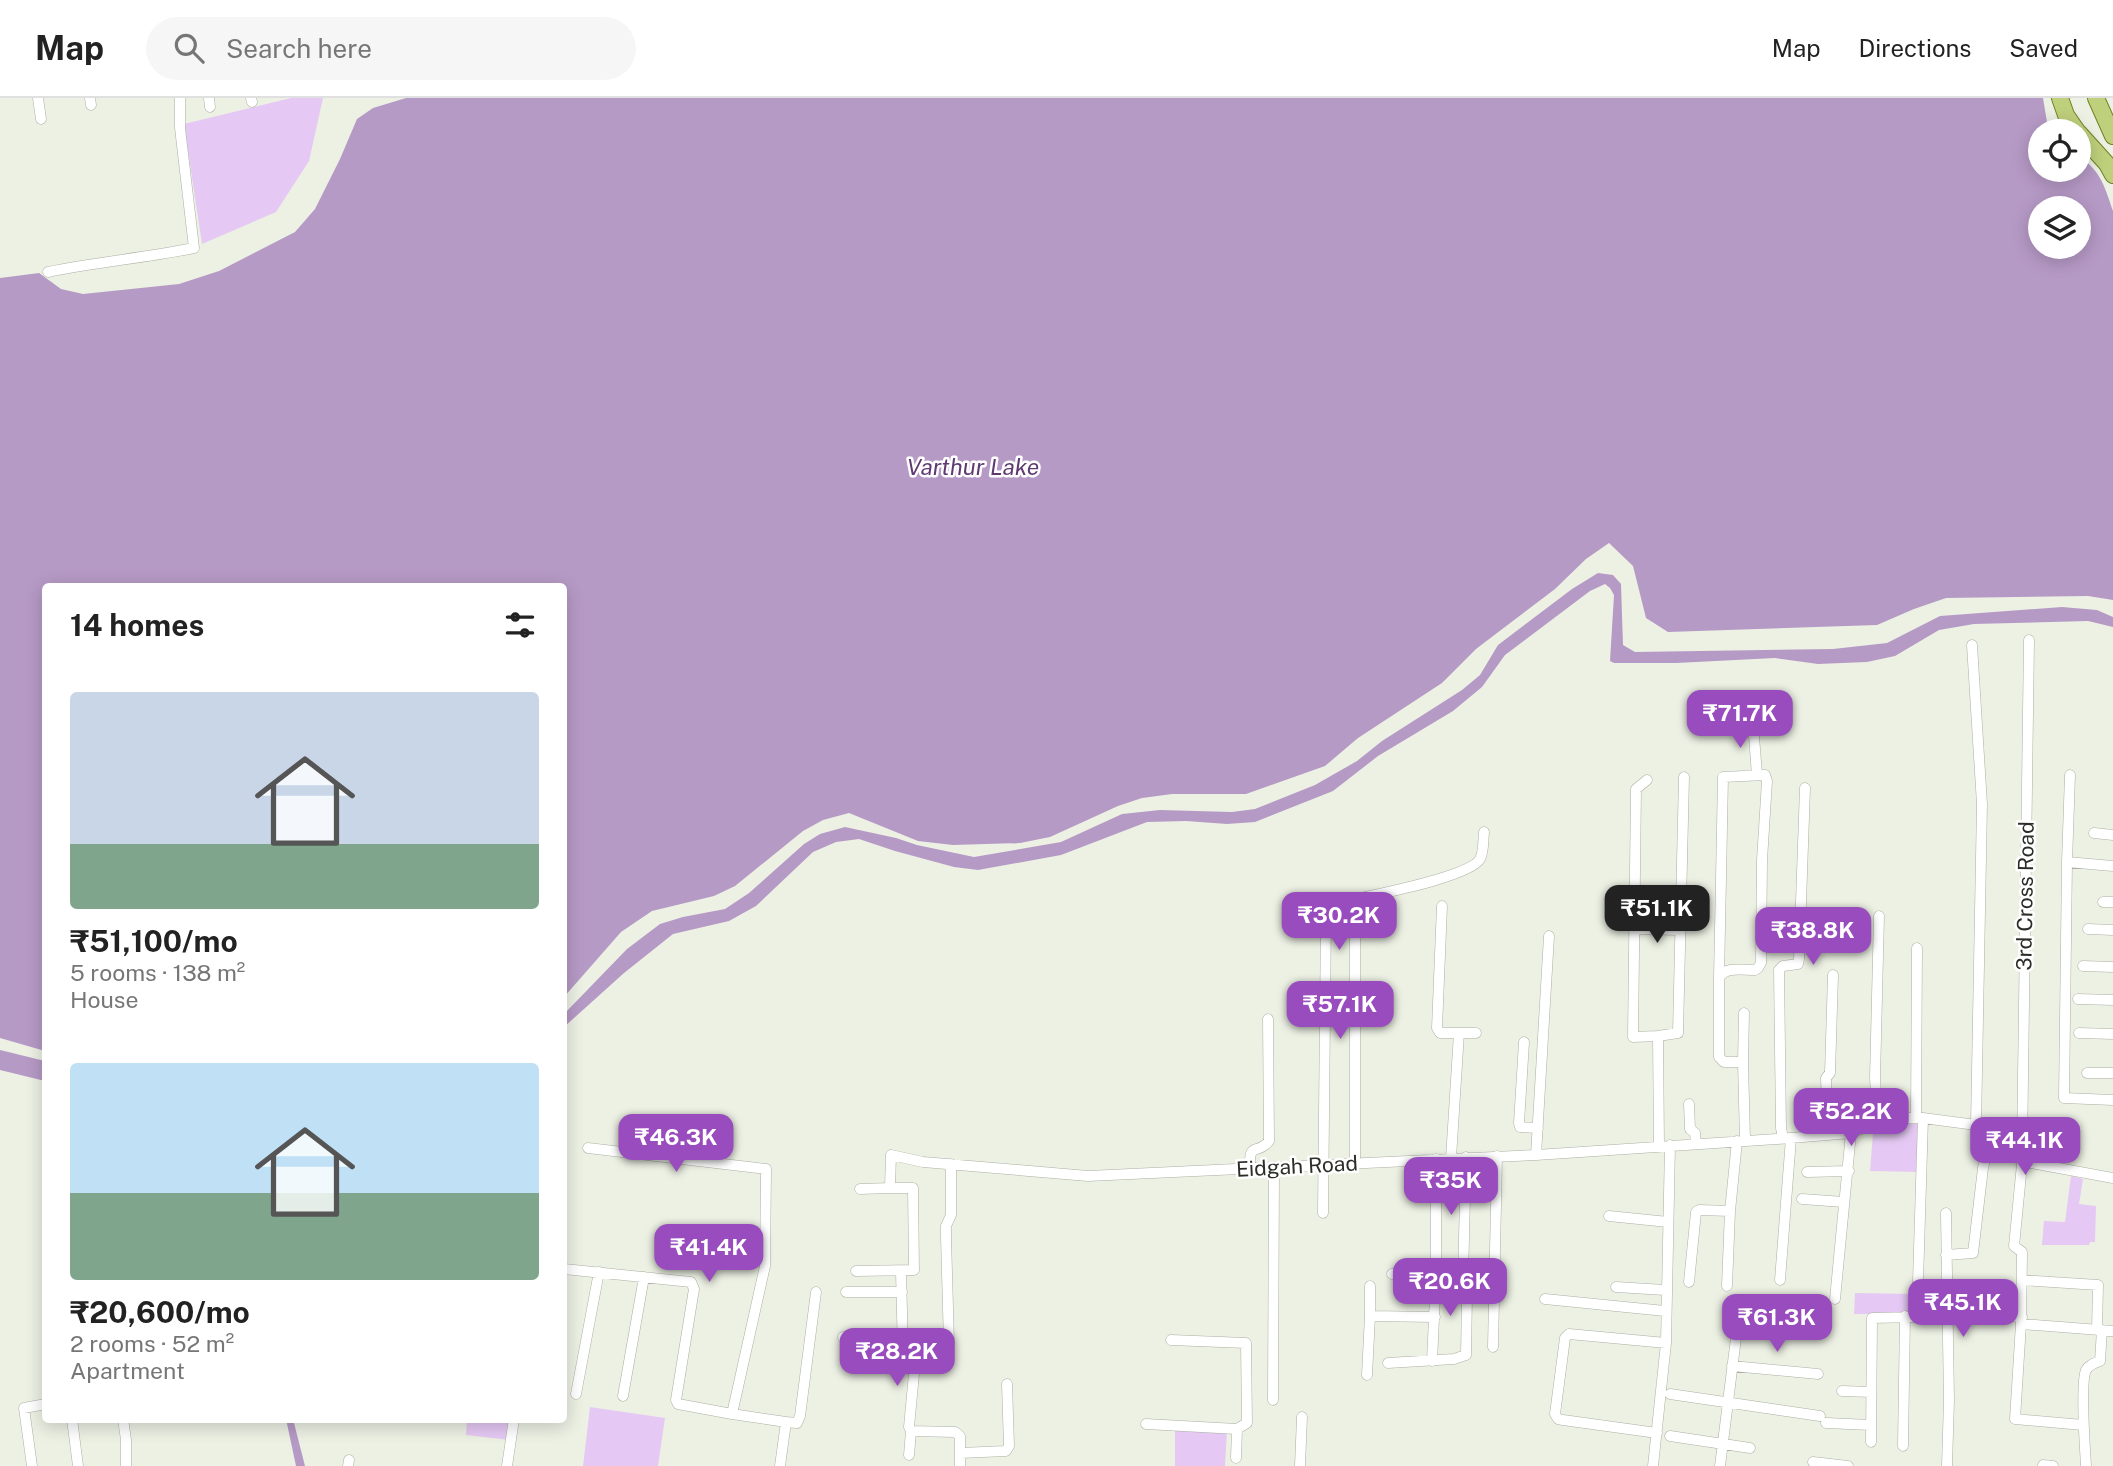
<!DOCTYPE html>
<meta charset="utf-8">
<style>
:root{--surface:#fff;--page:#f6f6f6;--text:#222;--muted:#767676;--line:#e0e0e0;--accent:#994cbd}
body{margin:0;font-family:"Public Sans",sans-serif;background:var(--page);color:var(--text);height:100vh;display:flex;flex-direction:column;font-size:26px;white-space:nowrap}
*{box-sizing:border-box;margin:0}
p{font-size:23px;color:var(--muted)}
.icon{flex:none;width:38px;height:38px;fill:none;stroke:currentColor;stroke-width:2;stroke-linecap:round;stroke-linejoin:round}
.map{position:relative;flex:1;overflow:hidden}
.panel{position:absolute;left:42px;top:485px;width:525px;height:840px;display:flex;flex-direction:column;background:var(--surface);border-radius:7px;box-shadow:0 4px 18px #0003}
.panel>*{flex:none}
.fabs{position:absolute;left:2028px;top:21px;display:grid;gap:14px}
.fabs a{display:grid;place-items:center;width:63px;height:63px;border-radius:50%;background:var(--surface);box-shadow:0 4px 18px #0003;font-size:35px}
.price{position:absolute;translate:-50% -60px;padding:0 16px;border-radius:14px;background:var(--accent);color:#fff;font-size:23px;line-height:46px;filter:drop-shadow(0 2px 4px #0008)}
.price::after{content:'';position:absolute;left:50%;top:42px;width:21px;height:16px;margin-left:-10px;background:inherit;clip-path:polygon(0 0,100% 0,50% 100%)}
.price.active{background:#222;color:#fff}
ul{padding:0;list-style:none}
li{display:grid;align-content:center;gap:14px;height:371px;padding:0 28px}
li span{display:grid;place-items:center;height:217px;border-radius:7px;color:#555}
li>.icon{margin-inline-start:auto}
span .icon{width:126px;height:126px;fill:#fffc;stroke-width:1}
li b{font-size:30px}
h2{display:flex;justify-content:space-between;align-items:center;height:84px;padding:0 28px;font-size:30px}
header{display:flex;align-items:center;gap:42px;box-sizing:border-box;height:98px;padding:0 35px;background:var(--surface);border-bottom:2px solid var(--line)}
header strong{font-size:33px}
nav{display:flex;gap:38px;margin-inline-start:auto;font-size:24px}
.search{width:490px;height:63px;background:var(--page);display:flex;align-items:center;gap:18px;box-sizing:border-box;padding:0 24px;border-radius:38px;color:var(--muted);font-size:26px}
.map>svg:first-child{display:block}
.green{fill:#e5c9f4}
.water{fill:#b69ac6;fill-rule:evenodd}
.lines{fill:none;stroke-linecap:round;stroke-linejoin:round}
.street-casing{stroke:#abafa3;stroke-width:11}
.primary-casing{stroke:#6f8225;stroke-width:18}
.street{stroke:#fff;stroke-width:10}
.primary{stroke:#bed07b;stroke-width:16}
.labels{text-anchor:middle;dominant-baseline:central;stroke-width:5;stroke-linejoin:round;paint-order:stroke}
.street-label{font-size:21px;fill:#2b2d28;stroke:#fff}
.water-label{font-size:23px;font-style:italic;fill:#5f3972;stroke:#fff}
</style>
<header>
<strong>Map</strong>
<div class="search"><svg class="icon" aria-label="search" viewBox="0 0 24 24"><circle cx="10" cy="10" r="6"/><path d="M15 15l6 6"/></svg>Search here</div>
<nav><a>Map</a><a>Directions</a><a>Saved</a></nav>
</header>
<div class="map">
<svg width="2113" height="1368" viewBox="0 0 2113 1368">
<rect width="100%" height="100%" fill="#edf1e4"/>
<path class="green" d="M291 0H323L309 63 276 114 202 146 184 26Z
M1890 1026H1921L1919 1074 1870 1073 1873 1035Z
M2071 1078 2083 1081 2079 1106 2096 1108 2095 1144H2090L2089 1147H2042L2044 1123 2065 1124Z
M1855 1195 1915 1196V1216H1854Z
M590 1309 665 1320 658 1368H583Z
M467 1321H512L510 1342 466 1337Z
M1175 1331H1227L1225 1368H1175Z"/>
<path class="water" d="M406 0H2043L2047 24 2053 33H2040V72H2079V59C2101 72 2105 90 2113 113V502L2088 498 1946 500 1914 511 1877 527 1668 534 1646 520 1633 468 1609 445 1586 461 1555 491 1476 551 1442 585 1358 640 1325 668 1246 696H1172L1142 700 1118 708 1050 739 1020 745 953 747 918 743 849 715 823 722 803 733 735 788 714 798 652 813 621 834 564 899V488H46L45 953 0 940V180L39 175 61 191 83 196 179 186 219 173 295 134 315 111 340 61 357 21 373 10ZM2079 110V149H2040V110Z
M1598 475 1613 477 1621 486 1623 547 1635 554 1833 551 1887 545 1940 518 2062 509 2097 512 2113 519V529L2088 523 1974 526 1939 532 1895 558 1867 564 1818 566 1775 560 1676 565H1614L1610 563 1614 497 1610 490 1605 486 1590 493 1505 557 1482 589 1453 613 1378 658 1333 693 1255 724 1227 726 1186 723 1147 724 1061 757 978 772 954 769 895 753 859 741 836 744 813 754 756 808 729 823 673 836 624 875 564 929V916L627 851 660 826 683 819 725 811 749 795 804 746 820 736 845 729 896 740 917 747 974 759 1061 744 1122 716 1160 712 1232 714 1255 711 1315 687 1357 663 1382 643 1462 592 1480 577 1498 547 1572 491Z
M0 952 45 963V983L0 972Z
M286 1321H293L305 1368H296Z"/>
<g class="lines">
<defs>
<path id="street" d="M38 0 41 21
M90 0 91 7
M209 0 210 9
M251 0 252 4
M48 174C96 164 145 160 194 150L180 30V0
M1972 547 1982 706 1976 1027
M1753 625 1757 677
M1647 682 1636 691 1633 939 1658 938
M2094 735 2113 737
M2067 764 2070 677
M2113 768 2067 764 2064 1000 2113 1002
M2103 804H2113
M1442 808 1437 930 1440 935H1476
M1634 831 1681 832
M2088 831 2113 832
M2083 868 2113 869
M1719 880 1723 679 1765 677 1767 683 1762 762 1761 865 1758 870 1755 872C1742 872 1725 868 1719 880V959L1724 964H1743
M2078 901 2113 902
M1744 915 1743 964 1745 1042
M2079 935 2113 936
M1524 944 1519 1025 1520 1029 1538 1030
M2087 975H2113
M1689 1006 1690 1031 1695 1035 1696 1046
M1916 1020 1917 850
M1878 1024 1875 980 1879 818
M1828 1037 1826 980 1830 975 1833 877
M1783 1040 1781 1030 1779 872 1783 868 1798 866 1799 861 1805 690
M1659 1048 1658 938 1678 935 1684 679
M588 1050 766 1071 765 1168 732 1316 786 1324
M2022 1053 2029 542
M2023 1056 2014 1148 2022 1154 2021 1226 2015 1321 2083 1327
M1536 1057 1549 838
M1451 1060 1459 935
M1355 1065V808L1361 800C1383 795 1470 778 1480 761 1484 754 1483 742 1484 734
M2051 1068 2056 1041 2066 1044
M1250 1070C1249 1042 1257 1058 1269 1043L1268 921
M1807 1074 1849 1073
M860 1091 890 1090
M1802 1101 1844 1104
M1323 1115 1326 819
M1946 1115 1949 1302 1947 1368
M1609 1118 1668 1124
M1946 1157 1973 1155 1983 1070 1992 1033
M564 1171 691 1184 694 1191 676 1302 678 1306 732 1316
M856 1173 914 1172 913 1090H890L891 1057 923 1064 1088 1078 1536 1057 1791 1040 1851 1035 1887 1020H1923L1976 1027 2013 1045 2031 1065 2113 1080
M901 1173 903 1257 915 1265 909 1329 911 1333 955 1334 960 1338V1368
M1392 1176 1436 1177
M1463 1180 1466 1059
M1780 1182 1791 1040
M2022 1182 2098 1187 2097 1232
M1689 1184 1696 1114 1699 1112 1730 1113
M1727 1188 1730 1113 1737 1043
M1616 1189 1665 1192
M1946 1193 1975 1191
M846 1194H902
M1545 1201 1665 1213
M1835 1201 1851 1035
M1370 1218V1188
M1947 1218 1975 1216 2022 1219
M2021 1226 2113 1233
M843 1239 902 1237
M949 1246 946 1139V1128L951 1117V1066
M1493 1249 1497 1058
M1432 1263 1436 1177V1061
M1388 1265 1454 1261 1466 1257 1467 1197
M1732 1268 1818 1276
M1367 1277 1370 1218 1435 1219
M1842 1293 1871 1294
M576 1296 599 1174
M1670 1296 1820 1318
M623 1298 644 1179
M1273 1302 1274 1069
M72 1321 78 1368
M123 1321 126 1342V1368
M1826 1325 1871 1327
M1146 1326 1237 1331 1247 1325 1246 1245 1171 1242
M1657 1335 1563 1322 1558 1321 1555 1316 1565 1240 1569 1236 1666 1245
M1670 1338 1750 1350
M1871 1344 1872 1220 1915 1219 1917 1217 1923 1020
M1903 1348 1905 1218
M960 1355 1006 1353 1009 1348 1007 1286
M909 1357 911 1333
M1236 1360 1237 1331
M1813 1364 1848 1368
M2043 1367 2053 1368
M32 1368 24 1310 46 1306
M348 1368 349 1362
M507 1368 514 1321
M780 1368 786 1324 797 1325 800 1318 816 1194
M1300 1368 1302 1319
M1653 1368 1666 1245 1670 1047
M1720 1368 1738 1224 1744 1223 1826 1229
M2086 1368C2085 1350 2080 1285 2086 1272 2089 1267 2094 1265 2100 1263L2102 1232"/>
<path id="primary" d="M2060 0 2066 17 2077 33
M2096 0 2113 38
M2079 35 2107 66 2113 77"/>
</defs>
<use href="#street" class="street-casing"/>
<use href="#primary" class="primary-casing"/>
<use href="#street" class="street"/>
<use href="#primary" class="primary"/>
</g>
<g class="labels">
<g class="street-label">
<text transform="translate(2025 798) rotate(-89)">3rd Cross Road</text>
<text transform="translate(1297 1068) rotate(-3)">Eidgah Road</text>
</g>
<g class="water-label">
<text x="973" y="368">Varthur Lake</text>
</g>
</g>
</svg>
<div class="fabs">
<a><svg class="icon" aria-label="locate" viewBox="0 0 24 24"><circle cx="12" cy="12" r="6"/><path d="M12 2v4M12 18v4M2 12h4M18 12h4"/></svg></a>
<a><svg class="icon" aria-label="layers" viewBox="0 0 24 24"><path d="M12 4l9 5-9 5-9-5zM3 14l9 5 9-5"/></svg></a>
</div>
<b class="price" style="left:1740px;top:652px">₹71.7K</b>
<b class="price active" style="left:1657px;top:847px">₹51.1K</b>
<b class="price" style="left:1339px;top:854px">₹30.2K</b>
<b class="price" style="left:1813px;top:869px">₹38.8K</b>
<b class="price" style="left:1340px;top:943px">₹57.1K</b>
<b class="price" style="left:1851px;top:1050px">₹52.2K</b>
<b class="price" style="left:676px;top:1076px">₹46.3K</b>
<b class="price" style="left:2025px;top:1079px">₹44.1K</b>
<b class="price" style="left:1451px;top:1119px">₹35K</b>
<b class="price" style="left:709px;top:1186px">₹41.4K</b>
<b class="price" style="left:1450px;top:1220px">₹20.6K</b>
<b class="price" style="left:1963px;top:1241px">₹45.1K</b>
<b class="price" style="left:1777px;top:1256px">₹61.3K</b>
<b class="price" style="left:897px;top:1290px">₹28.2K</b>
<section class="panel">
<h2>14 homes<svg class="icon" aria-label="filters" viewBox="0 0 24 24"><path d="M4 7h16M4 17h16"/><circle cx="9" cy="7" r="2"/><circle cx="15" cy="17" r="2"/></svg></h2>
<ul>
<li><span style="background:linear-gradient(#c9d6e8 70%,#7fa58c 0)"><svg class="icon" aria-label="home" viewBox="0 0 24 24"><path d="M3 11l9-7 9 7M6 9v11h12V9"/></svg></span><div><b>₹51,100/mo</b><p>5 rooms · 138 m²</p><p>House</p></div></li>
<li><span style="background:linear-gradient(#bfe0f5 60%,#7fa58c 0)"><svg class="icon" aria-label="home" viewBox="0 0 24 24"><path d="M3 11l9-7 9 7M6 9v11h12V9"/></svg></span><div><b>₹20,600/mo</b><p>2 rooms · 52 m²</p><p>Apartment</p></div></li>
</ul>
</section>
</div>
